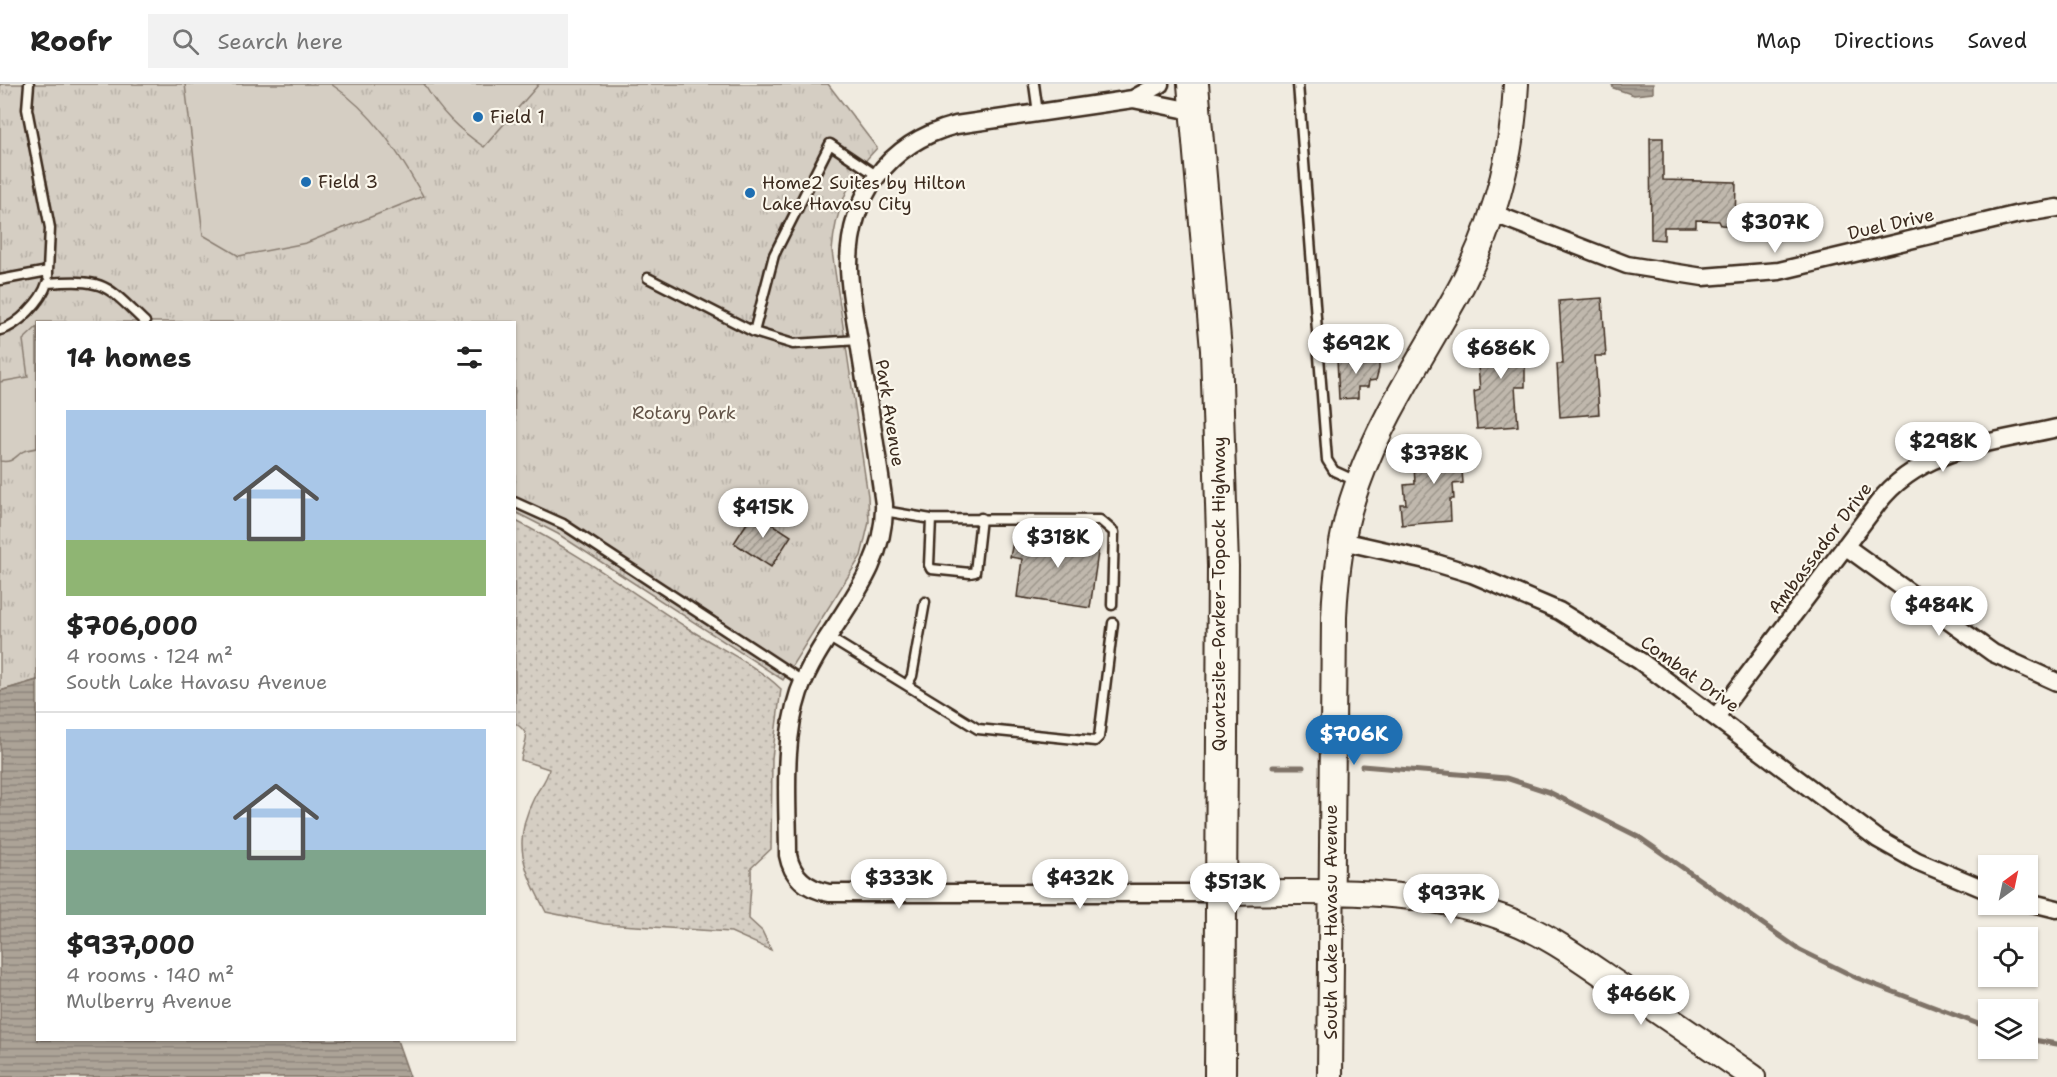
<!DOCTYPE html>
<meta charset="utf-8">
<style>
:root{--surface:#fff;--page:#f2f2f2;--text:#222;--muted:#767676;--line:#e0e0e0;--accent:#1f6fb2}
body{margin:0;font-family:"Shantell Sans",sans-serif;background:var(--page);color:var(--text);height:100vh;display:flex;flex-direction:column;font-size:22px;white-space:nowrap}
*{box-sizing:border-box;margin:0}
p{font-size:20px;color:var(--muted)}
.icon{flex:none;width:33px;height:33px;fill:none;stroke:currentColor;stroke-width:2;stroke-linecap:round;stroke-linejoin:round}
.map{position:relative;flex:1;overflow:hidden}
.drawer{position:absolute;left:36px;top:237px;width:480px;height:720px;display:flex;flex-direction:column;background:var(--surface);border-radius:0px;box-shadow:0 2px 4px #0004}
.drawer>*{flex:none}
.needle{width:39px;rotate:33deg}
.fabs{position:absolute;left:1978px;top:771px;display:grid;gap:12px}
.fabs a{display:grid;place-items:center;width:60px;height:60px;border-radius:0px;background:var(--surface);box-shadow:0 2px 4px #0004;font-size:30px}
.price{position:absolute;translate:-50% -51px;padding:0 14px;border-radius:21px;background:#fff;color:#222;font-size:20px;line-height:39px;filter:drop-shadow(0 2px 3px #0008)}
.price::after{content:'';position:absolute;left:50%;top:36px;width:18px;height:14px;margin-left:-9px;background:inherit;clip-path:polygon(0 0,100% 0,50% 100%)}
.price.current{background:var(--accent);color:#fff}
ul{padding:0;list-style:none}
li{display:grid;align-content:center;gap:12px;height:318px;padding:0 30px}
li+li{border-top:2px solid var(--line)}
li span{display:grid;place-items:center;height:186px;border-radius:0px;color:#555}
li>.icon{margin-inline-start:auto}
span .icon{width:108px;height:108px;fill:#fffc;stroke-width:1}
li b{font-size:26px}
h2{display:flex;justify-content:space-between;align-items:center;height:72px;padding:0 30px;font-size:26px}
header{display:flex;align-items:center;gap:36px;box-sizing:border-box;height:84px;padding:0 30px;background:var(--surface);border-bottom:2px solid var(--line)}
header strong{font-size:28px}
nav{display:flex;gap:33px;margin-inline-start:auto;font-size:21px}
.search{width:420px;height:54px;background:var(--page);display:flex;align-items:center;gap:15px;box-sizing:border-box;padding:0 21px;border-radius:0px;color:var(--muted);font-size:22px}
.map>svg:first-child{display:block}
.grass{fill:url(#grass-dots);stroke:#887c70;stroke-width:1.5}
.park{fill:url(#park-tufts);stroke:#887c70;stroke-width:1.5}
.pitch{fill:#d5cec3;stroke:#887c70;stroke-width:1.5}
.water{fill:url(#water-rules);stroke:#7f7367;stroke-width:1.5}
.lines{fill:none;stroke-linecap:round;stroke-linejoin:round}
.stream{stroke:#7f7367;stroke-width:5}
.building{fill:url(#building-hatch);stroke:#3b2a1e;stroke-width:1.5}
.lane-casing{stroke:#3b2a1e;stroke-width:13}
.street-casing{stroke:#3b2a1e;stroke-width:21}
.secondary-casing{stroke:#3b2a1e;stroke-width:28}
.highway-casing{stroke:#3b2a1e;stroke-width:34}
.lane{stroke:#fbf7ec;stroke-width:8}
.street{stroke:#fbf7ec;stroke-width:16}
.secondary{stroke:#fbf7ec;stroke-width:24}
.highway{stroke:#fbf7ec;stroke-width:30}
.poi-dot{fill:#1f6fb2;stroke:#fbf7ec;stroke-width:2}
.labels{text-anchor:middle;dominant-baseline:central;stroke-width:4.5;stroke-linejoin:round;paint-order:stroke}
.poi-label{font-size:18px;fill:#3b2a1e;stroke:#fbf7ec;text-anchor:start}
.street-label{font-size:18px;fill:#3b2a1e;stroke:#fbf7ec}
.park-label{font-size:18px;fill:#625347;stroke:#fbf7ec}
</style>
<header>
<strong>Roofr</strong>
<div class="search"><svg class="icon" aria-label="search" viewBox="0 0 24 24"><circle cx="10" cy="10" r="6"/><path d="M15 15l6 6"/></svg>Search here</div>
<nav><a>Map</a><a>Directions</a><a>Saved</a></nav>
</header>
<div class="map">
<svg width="2057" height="993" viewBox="0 0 2057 993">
<defs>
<pattern id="grass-dots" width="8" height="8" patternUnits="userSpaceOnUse" patternTransform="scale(1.5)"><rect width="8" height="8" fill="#d5cec3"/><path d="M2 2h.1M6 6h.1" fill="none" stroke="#b8b1a7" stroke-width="1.8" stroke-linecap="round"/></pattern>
<pattern id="park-tufts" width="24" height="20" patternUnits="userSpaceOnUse" patternTransform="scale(1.5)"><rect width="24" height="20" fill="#d5cec3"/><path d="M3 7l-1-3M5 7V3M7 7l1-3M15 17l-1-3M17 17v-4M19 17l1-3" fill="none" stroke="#b8b1a7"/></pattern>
<pattern id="water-rules" width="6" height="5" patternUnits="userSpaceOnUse" patternTransform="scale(1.5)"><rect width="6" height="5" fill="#aca397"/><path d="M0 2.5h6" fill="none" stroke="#8d857b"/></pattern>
<pattern id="building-hatch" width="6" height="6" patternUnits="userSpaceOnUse" patternTransform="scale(1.5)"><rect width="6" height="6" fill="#c0b8ad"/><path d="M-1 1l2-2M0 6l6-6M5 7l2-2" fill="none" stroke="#9d968c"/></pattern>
</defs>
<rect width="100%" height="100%" fill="#f0ebe0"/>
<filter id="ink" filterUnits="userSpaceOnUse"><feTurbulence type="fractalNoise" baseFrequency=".0167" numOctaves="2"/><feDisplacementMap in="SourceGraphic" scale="12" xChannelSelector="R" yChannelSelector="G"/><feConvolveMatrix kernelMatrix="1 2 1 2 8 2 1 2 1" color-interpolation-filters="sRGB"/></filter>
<g filter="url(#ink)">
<path class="grass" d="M514 436C576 467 631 508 689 545 720 565 755 580 781 605L772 674 771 765 751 784C752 802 749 818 749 835L762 847 771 866 731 848 604 840 546 828C524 786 511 759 534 714 539 703 547 697 549 685L521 676C523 657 535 653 515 639Z"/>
<path class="park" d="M0 0H828L877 64C849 92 835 126 832 167L868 412 869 438 861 472 783 596 558 450 515 428 514 238H38L37 596 0 607Z"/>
<path class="pitch" d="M185 0H331C373 28 399 69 423 112L306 159 239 172 203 151Z
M424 0H539L484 63C458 45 440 28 424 0Z
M37 243V364C33 365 26 366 22 368 14 374 12 379 0 377V298L28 293 23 256Z"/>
<path class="water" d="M1612 0H1653V9L1634 11 1613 4Z
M37 596 38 956H397L410 993H0V607Z"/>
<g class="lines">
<path class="stream" d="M1362 682 1506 694 1549 708 1639 753 1800 866 1857 894 1989 944
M1273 683H1303
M2028 955 2057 960"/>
</g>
<path class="building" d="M1650 54H1663V96L1736 98 1735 142 1721 141 1719 137 1696 136V143H1664V156L1651 155Z
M1602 214 1606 272H1595L1599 330 1560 333 1557 280H1563L1559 217Z
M1513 248 1514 253 1530 251 1531 265H1525V303H1515L1518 342 1477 345 1474 308 1480 306 1477 270 1489 269 1487 250Z
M1379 273V285L1376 296 1369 297 1368 303H1358V314L1339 315 1337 275Z
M1469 359 1470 373H1461L1463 399 1453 400 1454 415H1450L1451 437 1402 441 1400 420H1406L1404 401 1415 400 1414 381 1427 380 1426 362Z
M754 428 791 452 771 483 734 459Z
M1047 447 1100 455 1090 524 1017 513 1022 475 1010 473 1013 458 1045 463Z"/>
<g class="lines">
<defs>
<path id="lane" d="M29 0 27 25 50 144 48 187
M1034 0 1038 29
M1298 0 1327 376 1334 387 1358 398
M648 194 754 248 774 171 830 60 876 91
M0 196 48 187V192
M0 246C18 242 42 216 47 199 106 195 105 200 145 238
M754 248 793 260 859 256
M514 418 563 440 804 598
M884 427 931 435 1100 436 1114 448 1112 521
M931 435 929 481 931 485 970 489 975 488 981 434
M828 553 978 645 1095 657 1099 653 1113 539
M907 601 912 592 925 518"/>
<path id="street" d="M1133 15 1160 0
M1197 28 1133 15 956 41C887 59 848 114 849 185 850 213 857 243 861 271 869 321 877 370 884 420 886 495 823 542 799 608 782 659 788 717 788 771 792 793 807 805 829 809H1219
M1492 129 1627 181 1703 193 1779 187 2019 130 2057 124
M1342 457 1426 476 1472 490 1559 527 1640 577 1878 755 1917 777 1989 807
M1845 462 1993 569 2057 598
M1716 633 1878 419C1921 363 1993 359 2057 344
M2028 818 2057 825"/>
<path id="secondary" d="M1219 809C1313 808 1414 802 1504 834 1544 848 1579 874 1614 898 1661 929 1707 961 1753 993
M1330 993 1334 533C1336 486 1342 442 1358 399 1383 329 1427 266 1462 201 1494 139 1513 70 1516 0"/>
<path id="highway" d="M1193 0 1216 266 1223 482 1220 993"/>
</defs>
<use href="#lane" class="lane-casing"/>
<use href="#street" class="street-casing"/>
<use href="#secondary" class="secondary-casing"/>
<use href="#highway" class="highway-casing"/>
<use href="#lane" class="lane"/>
<use href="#street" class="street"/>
<use href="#secondary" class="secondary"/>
<use href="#highway" class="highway"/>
</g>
</g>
<g class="poi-dot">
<circle cx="478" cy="33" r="6"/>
<circle cx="306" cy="98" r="6"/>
<circle cx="750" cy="109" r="6"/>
</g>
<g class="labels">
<g class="poi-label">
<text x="490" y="33">Field 1</text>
<text x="318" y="98">Field 3</text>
<text x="762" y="99">Home2 Suites by Hilton<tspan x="762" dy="21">Lake Havasu City</tspan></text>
</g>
<g class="street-label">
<text transform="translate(1891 140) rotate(-13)">Duel Drive</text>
<text transform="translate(890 329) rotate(81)">Park Avenue</text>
<text transform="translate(1820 464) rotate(-53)">Ambassador Drive</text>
<text transform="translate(1219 510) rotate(-90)">Quartzsite–Parker–Topock Highway</text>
<text transform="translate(1690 590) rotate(36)">Combat Drive</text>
<text transform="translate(1331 838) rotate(-90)">South Lake Havasu Avenue</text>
</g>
<g class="park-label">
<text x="684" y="329">Rotary Park</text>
</g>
</g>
</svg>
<div class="fabs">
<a><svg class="needle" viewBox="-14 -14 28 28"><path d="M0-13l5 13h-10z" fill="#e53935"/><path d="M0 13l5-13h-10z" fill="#767676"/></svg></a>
<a><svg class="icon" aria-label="locate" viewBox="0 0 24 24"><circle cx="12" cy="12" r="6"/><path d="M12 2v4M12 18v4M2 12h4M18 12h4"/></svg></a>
<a><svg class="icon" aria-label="layers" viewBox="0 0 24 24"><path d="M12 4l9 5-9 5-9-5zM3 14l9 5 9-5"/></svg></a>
</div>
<b class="price" style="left:1775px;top:170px">$307K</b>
<b class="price" style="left:1356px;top:291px">$692K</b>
<b class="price" style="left:1501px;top:296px">$686K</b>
<b class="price" style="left:1943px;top:389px">$298K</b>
<b class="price" style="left:1434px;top:401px">$378K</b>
<b class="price" style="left:763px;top:455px">$415K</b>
<b class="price" style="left:1058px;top:485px">$318K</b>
<b class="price" style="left:1939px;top:553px">$484K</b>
<b class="price current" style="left:1354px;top:682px">$706K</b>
<b class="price" style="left:899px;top:826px">$333K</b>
<b class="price" style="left:1080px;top:826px">$432K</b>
<b class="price" style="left:1235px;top:830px">$513K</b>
<b class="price" style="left:1451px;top:841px">$937K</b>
<b class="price" style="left:1641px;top:942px">$466K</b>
<section class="drawer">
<h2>14 homes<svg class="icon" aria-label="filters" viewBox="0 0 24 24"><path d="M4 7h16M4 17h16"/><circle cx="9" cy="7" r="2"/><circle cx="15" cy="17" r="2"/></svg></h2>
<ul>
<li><span style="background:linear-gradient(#a9c7e8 70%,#8fb573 0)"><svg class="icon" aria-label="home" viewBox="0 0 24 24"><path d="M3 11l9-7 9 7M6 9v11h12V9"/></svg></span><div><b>$706,000</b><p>4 rooms · 124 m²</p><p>South Lake Havasu Avenue</p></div></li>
<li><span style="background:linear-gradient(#a9c7e8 65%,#7fa58c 0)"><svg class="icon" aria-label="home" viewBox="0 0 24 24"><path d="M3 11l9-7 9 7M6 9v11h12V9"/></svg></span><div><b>$937,000</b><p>4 rooms · 140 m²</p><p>Mulberry Avenue</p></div></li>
</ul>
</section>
</div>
